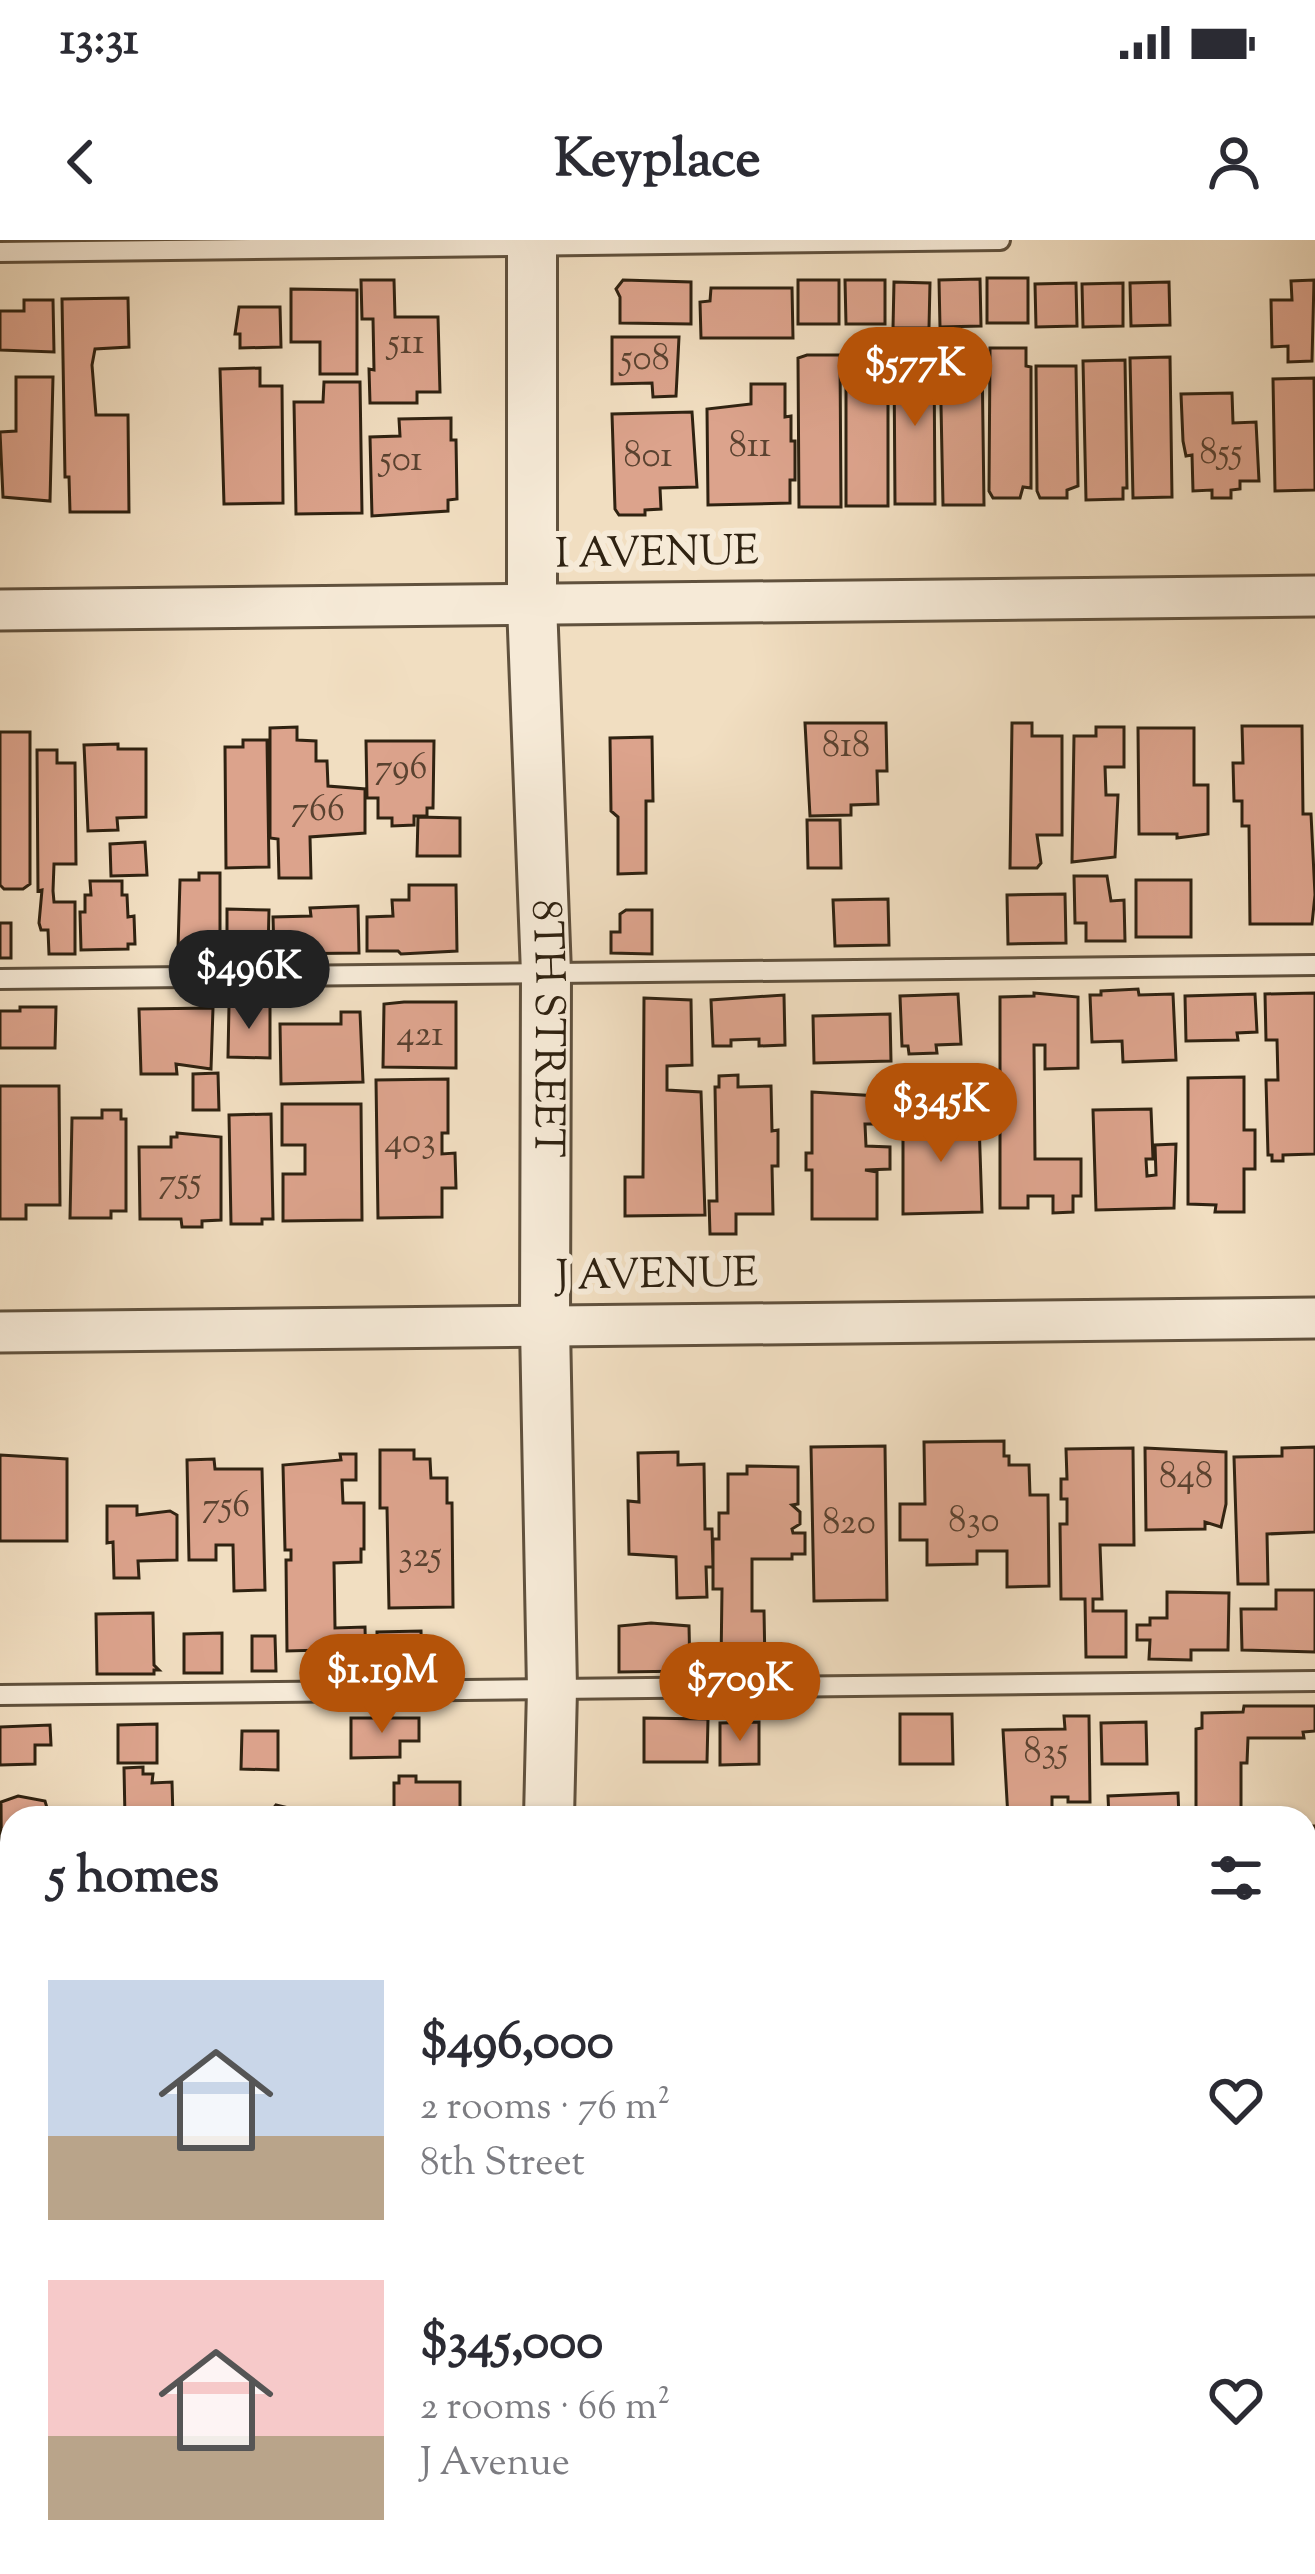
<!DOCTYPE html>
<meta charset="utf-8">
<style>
:root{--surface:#fff;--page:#f7f7f7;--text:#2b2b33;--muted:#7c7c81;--accent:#b45309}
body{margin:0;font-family:"Sorts Mill Goudy",serif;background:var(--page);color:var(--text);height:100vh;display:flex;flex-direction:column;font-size:45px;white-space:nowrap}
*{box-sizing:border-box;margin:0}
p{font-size:39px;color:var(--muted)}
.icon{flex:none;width:66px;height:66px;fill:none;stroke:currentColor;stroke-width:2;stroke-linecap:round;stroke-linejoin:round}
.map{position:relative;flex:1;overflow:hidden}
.details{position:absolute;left:0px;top:1566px;width:1317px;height:768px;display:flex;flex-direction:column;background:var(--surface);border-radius:36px 36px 0 0;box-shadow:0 3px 9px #0004}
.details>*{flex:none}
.price{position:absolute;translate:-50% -102px;padding:0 27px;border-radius:42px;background:var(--accent);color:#fff;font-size:39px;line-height:78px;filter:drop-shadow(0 3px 6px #0008)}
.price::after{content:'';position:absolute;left:50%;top:72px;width:36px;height:27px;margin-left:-18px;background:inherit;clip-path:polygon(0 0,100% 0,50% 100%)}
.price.active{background:#222;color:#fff}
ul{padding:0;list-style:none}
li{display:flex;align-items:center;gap:36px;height:300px;padding:0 48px}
li span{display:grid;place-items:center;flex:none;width:336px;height:240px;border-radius:0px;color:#555}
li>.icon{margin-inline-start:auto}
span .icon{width:144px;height:144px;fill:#fffc;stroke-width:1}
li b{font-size:51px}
h2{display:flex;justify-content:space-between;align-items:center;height:144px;padding:0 48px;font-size:51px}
.status{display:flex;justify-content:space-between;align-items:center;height:84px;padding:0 60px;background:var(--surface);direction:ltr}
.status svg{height:33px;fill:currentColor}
header{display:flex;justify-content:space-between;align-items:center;height:156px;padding:0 48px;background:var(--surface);font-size:54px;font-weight:800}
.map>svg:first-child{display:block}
.building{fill:#dca38c;stroke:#2f2211;stroke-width:3}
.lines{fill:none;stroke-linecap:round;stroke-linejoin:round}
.service-casing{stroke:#60513d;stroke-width:24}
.minor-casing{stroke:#60513d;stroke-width:45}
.tertiary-casing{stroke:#60513d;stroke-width:54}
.secondary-casing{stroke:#2f2211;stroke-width:60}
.service{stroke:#f6ead7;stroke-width:18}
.minor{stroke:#f6ead7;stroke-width:39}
.tertiary{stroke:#f6ead7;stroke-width:48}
.secondary{stroke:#f6ead7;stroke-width:54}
.labels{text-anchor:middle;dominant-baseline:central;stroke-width:12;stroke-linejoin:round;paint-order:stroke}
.number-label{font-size:36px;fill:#5a4230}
.street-label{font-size:42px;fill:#2f2211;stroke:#f6ead7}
</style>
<div class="status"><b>13:31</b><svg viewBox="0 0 49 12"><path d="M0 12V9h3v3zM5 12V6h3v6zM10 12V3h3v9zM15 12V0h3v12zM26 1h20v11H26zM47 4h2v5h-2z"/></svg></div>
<header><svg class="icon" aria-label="back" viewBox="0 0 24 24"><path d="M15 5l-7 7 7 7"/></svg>Keyplace<svg class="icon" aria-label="person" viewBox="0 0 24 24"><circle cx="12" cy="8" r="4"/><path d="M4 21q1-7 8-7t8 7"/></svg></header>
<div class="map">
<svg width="1315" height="2334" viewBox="0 0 1315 2334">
<rect width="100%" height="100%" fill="#f1dec1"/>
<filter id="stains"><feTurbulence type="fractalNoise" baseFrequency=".00167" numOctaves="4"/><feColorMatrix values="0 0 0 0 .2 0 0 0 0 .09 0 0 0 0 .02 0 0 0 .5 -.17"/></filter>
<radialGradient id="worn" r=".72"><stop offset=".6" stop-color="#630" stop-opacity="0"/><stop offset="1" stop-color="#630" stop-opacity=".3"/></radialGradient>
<path class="building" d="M987 38H1028V83H987Z
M980 39 981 86 940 87 939 40Z
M361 40H394L395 77H438L440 152H417V163H370L369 129 374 130 373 79H362Z
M623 40 691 42V84L620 83V57L616 49Z
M798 40H839V84H798Z
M845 40H885V84H846Z
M1314 40 1312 121 1288 122V106L1272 107 1271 60H1292L1291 41Z
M894 42 930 43 929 88H893Z
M1169 42 1170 85 1131 86 1130 43Z
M1076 43 1077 86 1036 87 1035 44Z
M1123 43V86L1083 87 1082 44Z
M711 48H792L793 98H701L700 62 710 61Z
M291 49 357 50V134H320V102H291Z
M128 58 129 107 95 109 92 125 96 175H128L129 272H70L69 237H65L62 59Z
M24 60H53L54 112 0 110V71H24Z
M239 67H280L281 107 240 108V94H235Z
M612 97H679L676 156 653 157 652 143 612 144Z
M990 108H1026V126L1031 127V248L1023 247 1020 258H993L989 251Z
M934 113 935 264H895L894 118H901V114Z
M854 114H888V266H846V118H854Z
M982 114 984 265H943L940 116Z
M807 115H840L841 267H799L798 118Z
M1170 117 1172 257 1133 258 1130 118Z
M1125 120 1127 248H1123V259L1086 260 1083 121Z
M1036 126H1076L1078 246 1067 250V258H1040L1037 251Z
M260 128V146H282L283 263 224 264 220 129Z
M16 137H53L50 261 3 257 0 192 16 191Z
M1314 138 1315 250 1275 251 1273 139Z
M324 142H360L362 273 296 274 294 162H323Z
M751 144H785V177L791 176V201H795V240H790V263L708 265 707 169 751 164Z
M1232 153 1233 183 1256 182 1259 241H1240V249L1231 250V258H1212V250L1193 251 1192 215 1186 216 1183 201 1181 154Z
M692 172 697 247 660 248 661 269 645 270V275H619L615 269 612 174Z
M451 178V200H456L457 259 448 260V271L372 276 370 197 400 196 399 179Z
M805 483H886L887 531H877L878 564 851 565V575L810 576Z
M1012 483H1032V496H1062V595H1037L1041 623 1037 628H1010Z
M1242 486H1302L1303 574H1311L1315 655 1312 684H1250L1249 586H1242V561H1234L1233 523H1243Z
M297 487V500L316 501V521H327L328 546 365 549V593L310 597 311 638H279L278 599 270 598V488Z
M1096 487H1124V527H1105L1106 555H1118L1115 617 1072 622 1074 496H1096Z
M1138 488H1194V545H1208V594L1177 598V594H1139Z
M0 492H30V644L23 649H4L0 645Z
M652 497 653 561H646V633L618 634V577L611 571 610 498Z
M243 500H267L269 627 226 628 225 507H243Z
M366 501H434L433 568H427V576H414V585L392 586V578H378V558H367Z
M118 504V509H146V577L117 578 118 590 88 591 84 505Z
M37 510H57V523H75L76 624H54L53 651 54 662H75V714H49L48 690H41L39 683 42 650 38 651Z
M418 577 460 578V616H417Z
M807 580H840L841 628H808Z
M145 602 147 635 111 636 110 604Z
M199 633H220V713L178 709 180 640H199Z
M1074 636H1107L1111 661 1124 660 1125 701H1086V683H1075Z
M1136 640H1191V697H1136Z
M90 641H122V655H127L128 677 134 676 135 704H128V709L81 710 80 672H85V655H91Z
M409 645H456L457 711 401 714 398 711H367V677L393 676 392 660H409Z
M1065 654 1066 703 1008 704 1007 655Z
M888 659 889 705 835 706 833 660Z
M358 666 359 713 274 714 273 677 311 676 310 668Z
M227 669 269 670 268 714H227Z
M626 670H652V714L611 713V692H620V674Z
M0 683H11V718H0Z
M1138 749 1139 755 1173 754 1176 820 1123 822 1122 801 1092 802 1090 755H1101V751Z
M1034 753 1078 757V828L1045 829V805H1034L1035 919H1081V956H1073V972L1053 973V956H1028V968H1000V757L1034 756Z
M1315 753V914L1283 915V921H1272V915H1268L1266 840H1278L1277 800H1266L1265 754Z
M958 754 961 804 936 805 937 813 909 814 908 806H902L900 756Z
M1255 754 1257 792 1237 793 1238 800 1186 801 1185 756Z
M784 755 785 805 759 806V799L731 800V806H713L711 760Z
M644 758 691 760 692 825 667 826V850L701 852 705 975 625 976V937H643Z
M404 762H456V828L383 827 384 764Z
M229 765 270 766V818L228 817Z
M20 767H56L55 808H0V771H20Z
M213 768 211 829 176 824 177 834H141L139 769Z
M341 772H360L363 842 281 844 280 784H341Z
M890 774 891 821 814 823 813 776Z
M218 833 219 870H193V834Z
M738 835V847L771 846 772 891 778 890V926H772L773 974H736V994H710L709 961H717L715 847H719V836Z
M1244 837V890H1255V929H1244V972H1215L1216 965 1188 964V838Z
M448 839V893H442V914L455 913 456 948H442V977L378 978 376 840Z
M0 846H59L60 965H26V979H0Z
M812 852 878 856V884H865L866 906 890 907V929L865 930 877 932V979H812V930H806V913H812Z
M282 864H361L362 980 283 981V934H305V905H282Z
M1151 869 1153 919H1146L1147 936 1156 935 1155 905 1176 904 1174 968 1096 970 1093 870Z
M102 870H121V879H126V971H111V978H70L72 878H102Z
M945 872 946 882 979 881 982 972 903 974V873Z
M271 874 273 979H262V984H231L229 875Z
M177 893 221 897V980L202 981V987H182L181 979H140L139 907H171V897H177Z
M1004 1201V1216H1009V1225H1029L1030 1255H1048L1049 1346 1007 1347V1311H977V1324L927 1325V1300H900V1264H925L924 1202Z
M885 1206 887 1360 814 1361 811 1207Z
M1315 1207V1292L1267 1294 1268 1344H1238L1234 1217 1282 1216V1208Z
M1133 1208 1134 1305H1100L1102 1359H1093V1371H1126V1417H1086L1085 1359H1061L1060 1284H1067V1259H1061V1239H1067L1066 1209Z
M1145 1208 1226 1212V1264L1221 1287 1205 1282V1289L1146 1290Z
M380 1210H414V1219H430L431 1238H447V1263H452L453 1367 389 1368 387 1268H380Z
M678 1212V1225L704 1224 705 1289H712L713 1327H706L707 1357 677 1358 676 1317 629 1314 628 1261 639 1262 638 1213Z
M340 1214H356V1240H342L343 1263H364V1309H361V1322L334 1323 335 1388 365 1387 366 1429H322V1410L287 1411 286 1320H291V1310H285L283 1225 341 1220Z
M0 1215 67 1219V1301H0Z
M214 1219 215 1229H262L265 1350 234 1351 233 1305H216V1320H189L187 1220Z
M747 1226 798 1227V1264L792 1265 800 1272V1284L792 1289 793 1293H805V1314H792V1319H752V1371H764L765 1426 721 1425 722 1349H713V1299H719V1273H728V1234H747Z
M107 1266H137V1275L170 1271 177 1275V1320L138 1321 139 1338H114L113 1302 107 1303Z
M1276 1350H1315V1412L1242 1410 1241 1369H1276Z
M1167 1352 1229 1353 1228 1410H1191V1420L1149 1419 1150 1400H1137V1385H1150V1378H1167Z
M153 1373 154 1425 159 1430H154V1434H97L96 1374Z
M651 1383 689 1386 690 1431 619 1432V1386Z
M421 1391 422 1431H377V1392Z
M222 1393V1433H184V1394Z
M252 1396H275L276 1431H252Z
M1244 1466H1315V1491L1303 1492 1304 1498H1248L1247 1523H1241V1578H1196V1489L1202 1488V1473L1243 1472Z
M900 1474H952L953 1524H900Z
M1064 1476H1089L1090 1562H1068V1557H1052V1578H1008L1003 1490 1065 1489Z
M351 1478H419V1501H400V1517L351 1518Z
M644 1478 708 1479 707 1522H644Z
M759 1482V1524L720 1525V1483Z
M1146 1482 1147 1524H1102L1101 1483Z
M157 1484V1523H118V1485Z
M50 1485 51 1505H35V1524L0 1525V1487Z
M242 1491H278V1530L241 1529Z
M143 1527V1534H153L152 1543 172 1542 173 1578H125L124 1528Z
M399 1536H416V1542H460V1578H394V1543H399Z
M1178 1553 1179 1578H1109L1108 1556Z
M18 1556 45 1561 50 1578H12V1693H2L1 1562Z
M276 1565 297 1570V1578H242V1569L272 1570Z
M1305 1586H1315V1629H1305Z
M0 1944H12V2072H0Z
M1305 1970H1315V2046H1305Z
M0 2222 12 2235V2322H19V2334H0Z
M38 2322H161V2325H156V2334H38Z
M184 2322H290V2334H185Z
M322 2322H463V2334H322Z
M675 2322H759L760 2334H654L676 2329Z
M784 2322H898V2334H784Z
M928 2322H1027V2333L1040 2334H928Z
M1060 2322H1191V2334H1060Z"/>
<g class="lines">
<defs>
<path id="service" d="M0 12 1000 0
M0 739 1315 725
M0 1455 1315 1441"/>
<path id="minor" d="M0 370 1315 356
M0 1092 1315 1078"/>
<g id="tertiary">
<path id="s1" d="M532 0V364L546 733 545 1086 552 1449 549 1578"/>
<path d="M550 2322V2334"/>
</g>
<path id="secondary" d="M1305 1818H1315
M0 1826H12"/>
</defs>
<use href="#service" class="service-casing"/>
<use href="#minor" class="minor-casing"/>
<use href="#tertiary" class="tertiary-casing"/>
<use href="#secondary" class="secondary-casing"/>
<use href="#service" class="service"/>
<use href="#minor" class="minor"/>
<use href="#tertiary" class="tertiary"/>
<use href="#secondary" class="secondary"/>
</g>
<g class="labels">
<g class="number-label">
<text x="406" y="104">511</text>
<text x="645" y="120">508</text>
<text x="750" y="207">811</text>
<text x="1221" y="214">855</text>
<text x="648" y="217">801</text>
<text x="401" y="221">501</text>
<text x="846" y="507">818</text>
<text x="401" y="529">796</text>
<text x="318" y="571">766</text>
<text x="420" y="796">421</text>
<text x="410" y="903">403</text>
<text x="180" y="943">755</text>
<text x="1186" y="1238">848</text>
<text x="226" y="1267">756</text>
<text x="974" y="1282">830</text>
<text x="849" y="1284">820</text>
<text x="420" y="1317">325</text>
<text x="1046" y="1513">835</text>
</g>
<g class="street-label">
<text transform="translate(657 315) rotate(-1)">I AVENUE</text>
<text stroke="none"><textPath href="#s1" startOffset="789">8TH STREET</textPath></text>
<text transform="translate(657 1037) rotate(-1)">J AVENUE</text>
</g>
</g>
<rect width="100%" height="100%" filter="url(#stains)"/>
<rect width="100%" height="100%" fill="url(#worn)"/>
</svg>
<b class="price" style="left:915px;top:189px">$577K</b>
<b class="price active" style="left:249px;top:792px">$496K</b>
<b class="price" style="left:941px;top:925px">$345K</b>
<b class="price" style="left:382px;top:1496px">$1.19M</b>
<b class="price" style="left:740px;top:1504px">$709K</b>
<section class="details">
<h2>5 homes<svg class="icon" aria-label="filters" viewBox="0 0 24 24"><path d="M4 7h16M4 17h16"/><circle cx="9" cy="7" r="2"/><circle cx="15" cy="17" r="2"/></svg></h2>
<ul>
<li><span style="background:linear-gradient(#c9d6e8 65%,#b9a48a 0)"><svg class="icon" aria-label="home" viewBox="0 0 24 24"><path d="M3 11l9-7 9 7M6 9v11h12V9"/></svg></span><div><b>$496,000</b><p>2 rooms · 76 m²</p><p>8th Street</p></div><svg class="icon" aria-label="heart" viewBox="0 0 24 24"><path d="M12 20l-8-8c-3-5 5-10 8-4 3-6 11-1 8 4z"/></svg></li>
<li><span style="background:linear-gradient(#f6c9c9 65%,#b9a48a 0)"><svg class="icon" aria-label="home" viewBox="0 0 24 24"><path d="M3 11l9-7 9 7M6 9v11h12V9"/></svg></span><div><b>$345,000</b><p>2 rooms · 66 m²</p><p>J Avenue</p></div><svg class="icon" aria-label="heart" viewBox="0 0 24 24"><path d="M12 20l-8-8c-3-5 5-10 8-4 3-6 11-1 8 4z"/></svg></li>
</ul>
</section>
</div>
